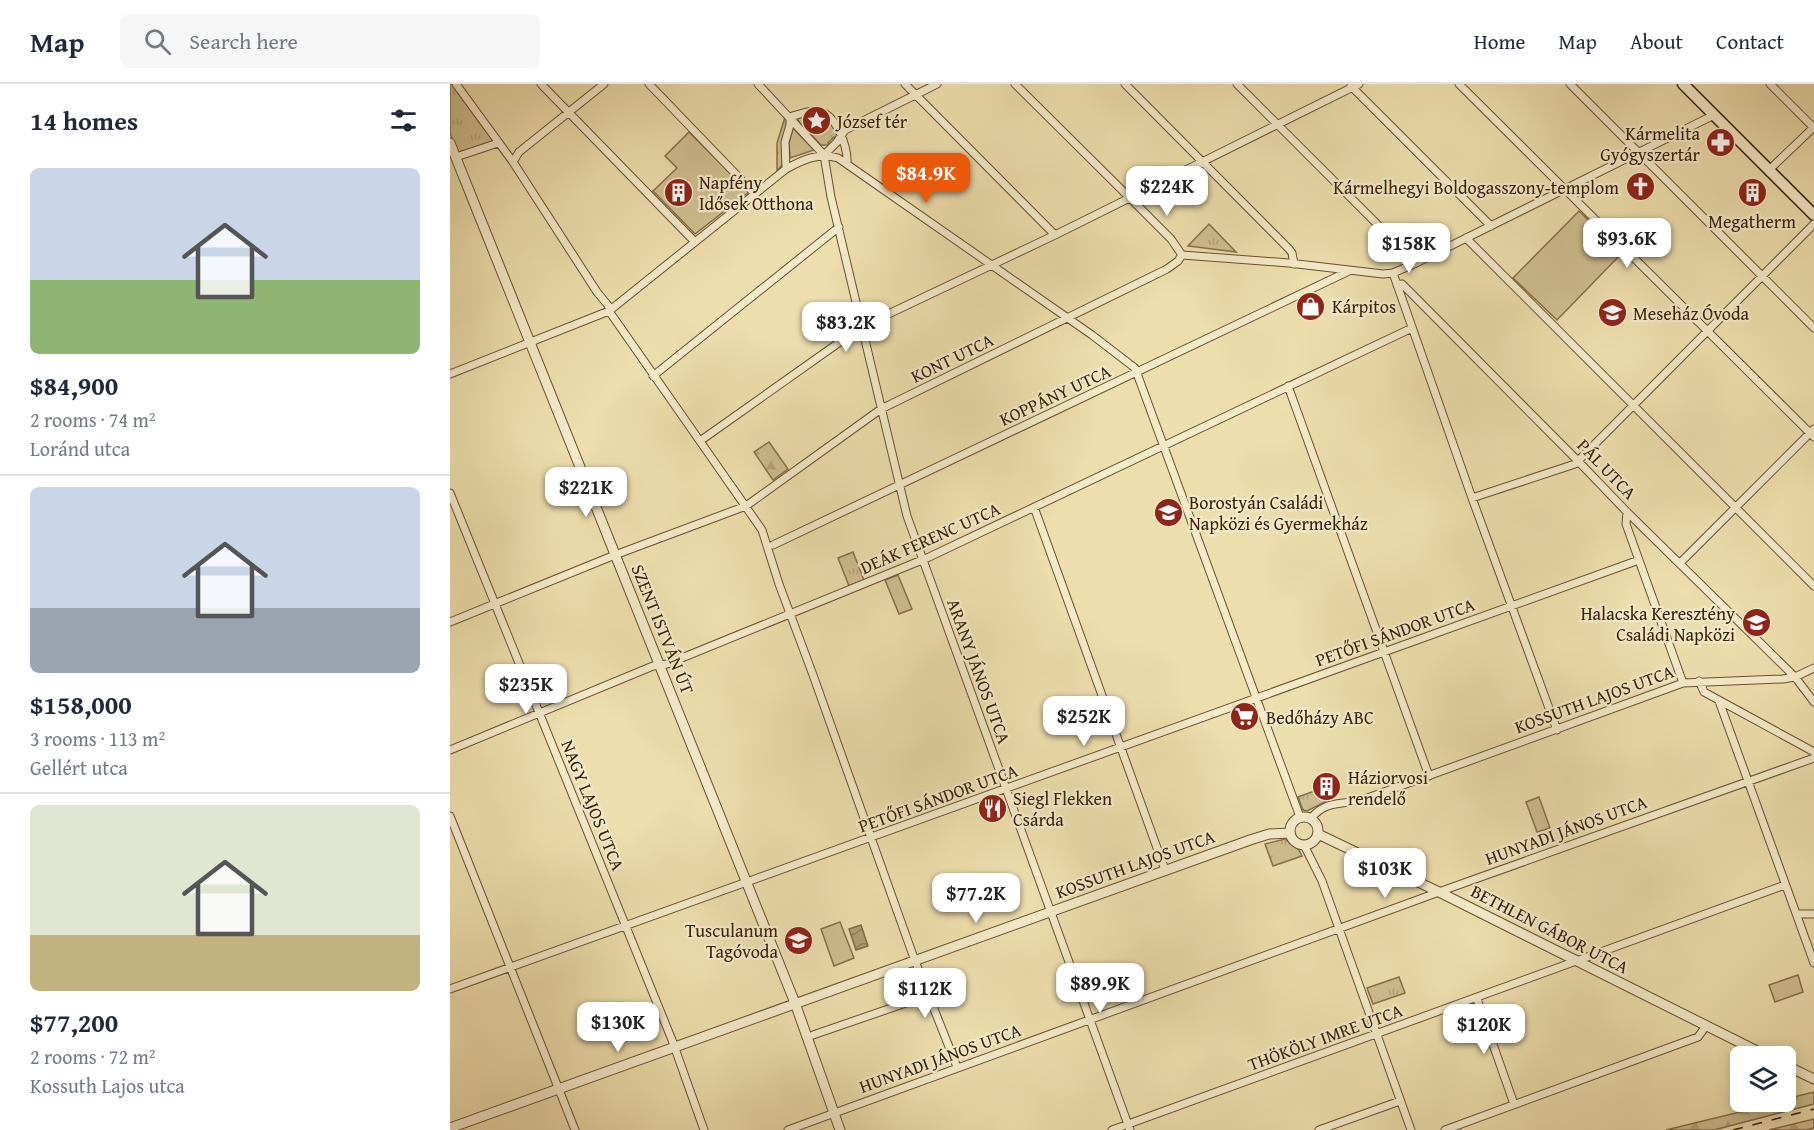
<!DOCTYPE html>
<meta charset="utf-8">
<style>
:root{--surface:#fff;--page:#f6f6f7;--text:#1f2937;--muted:#747a83;--line:#e0e1e3;--accent:#ea580c}
body{margin:0;font-family:"Gentium Book Plus",serif;background:var(--page);color:var(--text);height:100vh;display:flex;flex-direction:column;font-size:22px;white-space:nowrap}
*{box-sizing:border-box;margin:0}
p{font-size:20px;color:var(--muted)}
.icon{flex:none;width:33px;height:33px;fill:none;stroke:currentColor;stroke-width:2;stroke-linecap:round;stroke-linejoin:round}
.map{position:relative;flex:1;overflow:hidden}
.sheet{display:flex;flex-direction:column;background:var(--surface);width:450px}
.sheet>*{flex:none}
.buttons{position:absolute;left:1280px;top:962px;display:grid;gap:12px}
.buttons a{display:grid;place-items:center;width:66px;height:66px;border-radius:9px;background:var(--surface);box-shadow:0 3px 15px #0003;font-size:30px}
.price{position:absolute;translate:-50% -51px;padding:0 14px;border-radius:12px;background:#fff;color:#222;font-size:20px;line-height:39px;filter:drop-shadow(0 2px 3px #0008)}
.price::after{content:'';position:absolute;left:50%;top:36px;width:18px;height:14px;margin-left:-9px;background:inherit;clip-path:polygon(0 0,100% 0,50% 100%)}
.price.current{background:var(--accent);color:#fff}
ul{padding:0;list-style:none}
li{display:grid;align-content:center;gap:12px;height:318px;padding:0 30px}
li+li{border-top:2px solid var(--line)}
li span{display:grid;place-items:center;height:186px;border-radius:9px;color:#555}
li>.icon{margin-inline-start:auto}
span .icon{width:108px;height:108px;fill:#fffc;stroke-width:1}
li b{font-size:26px}
h2{display:flex;justify-content:space-between;align-items:center;height:72px;padding:0 30px;font-size:26px}
header{display:flex;align-items:center;gap:36px;box-sizing:border-box;height:84px;padding:0 30px;background:var(--surface);border-bottom:2px solid var(--line)}
header strong{font-size:28px}
nav{display:flex;gap:33px;margin-inline-start:auto;font-size:21px}
.search{width:420px;height:54px;background:var(--page);display:flex;align-items:center;gap:15px;box-sizing:border-box;padding:0 21px;border-radius:9px;color:var(--muted);font-size:22px}
main{display:flex;flex:1;min-height:0}
.map>svg:first-child{display:block}
.grass{fill:url(#grass-tufts);stroke:#866f4a;stroke-width:1.5}
.forest{fill:url(#forest-firs);stroke:#866f4a;stroke-width:1.5}
.park{fill:#d0be90;stroke:#866f4a;stroke-width:1.5}
.water{fill:url(#water-waves);stroke:#826b47;stroke-width:1.5}
.lines{fill:none;stroke-linecap:round;stroke-linejoin:round}
.minor-casing{stroke:#68502e;stroke-width:9}
.tertiary-casing{stroke:#68502e;stroke-width:11}
.secondary-casing{stroke:#3c2004;stroke-width:13}
.minor{stroke:#f4eaca;stroke-width:7}
.tertiary{stroke:#f4eaca;stroke-width:9}
.secondary{stroke:#f4eaca;stroke-width:10}
.rail{stroke:#3c2004;stroke-width:1.5;stroke-dasharray:10 10;stroke-linecap:butt}
.labels{text-anchor:middle;dominant-baseline:central;stroke-width:4.5;stroke-linejoin:round;paint-order:stroke}
.poi-label{font-size:18px;fill:#3c2004;stroke:#f4eaca;text-anchor:start}
.street-label{font-size:18px;fill:#3c2004;stroke:#f4eaca}
</style>
<header>
<strong>Map</strong>
<div class="search"><svg class="icon" aria-label="search" viewBox="0 0 24 24"><circle cx="10" cy="10" r="6"/><path d="M15 15l6 6"/></svg>Search here</div>
<nav><a>Home</a><a>Map</a><a>About</a><a>Contact</a></nav>
</header>
<main>
<section class="sheet">
<h2>14 homes<svg class="icon" aria-label="filters" viewBox="0 0 24 24"><path d="M4 7h16M4 17h16"/><circle cx="9" cy="7" r="2"/><circle cx="15" cy="17" r="2"/></svg></h2>
<ul>
<li><span style="background:linear-gradient(#c9d6e8 60%,#8fb573 0)"><svg class="icon" aria-label="home" viewBox="0 0 24 24"><path d="M3 11l9-7 9 7M6 9v11h12V9"/></svg></span><div><b>$84,900</b><p>2 rooms · 74 m²</p><p>Loránd utca</p></div></li>
<li><span style="background:linear-gradient(#c9d6e8 65%,#9aa5b1 0)"><svg class="icon" aria-label="home" viewBox="0 0 24 24"><path d="M3 11l9-7 9 7M6 9v11h12V9"/></svg></span><div><b>$158,000</b><p>3 rooms · 113 m²</p><p>Gellért utca</p></div></li>
<li><span style="background:linear-gradient(#dfe7d0 70%,#c2b280 0)"><svg class="icon" aria-label="home" viewBox="0 0 24 24"><path d="M3 11l9-7 9 7M6 9v11h12V9"/></svg></span><div><b>$77,200</b><p>2 rooms · 72 m²</p><p>Kossuth Lajos utca</p></div></li>
</ul>
</section>
<div class="map">
<svg width="1364" height="1046" viewBox="0 0 1364 1046">
<defs>
<pattern id="grass-tufts" width="24" height="20" patternUnits="userSpaceOnUse" patternTransform="scale(1.5)"><rect width="24" height="20" fill="#d0be90"/><path d="M3 7l-1-3M5 7V3M7 7l1-3M15 17l-1-3M17 17v-4M19 17l1-3" fill="none" stroke="#b4a37b"/></pattern>
<pattern id="forest-firs" width="22" height="20" patternUnits="userSpaceOnUse" patternTransform="scale(1.5)"><rect width="22" height="20" fill="#d0be90"/><path d="M5 1l3.5 6h-7zM16 11l3.5 6h-7z" fill="#b4a37b"/></pattern>
<pattern id="water-waves" width="16" height="10" patternUnits="userSpaceOnUse" patternTransform="scale(1.5)"><rect width="16" height="10" fill="#b19d74"/><path d="M0 5q4-4 8 0t8 0" fill="none" stroke="#91805d"/></pattern>
</defs>
<rect width="100%" height="100%" fill="#eedead"/>
<filter id="stains"><feTurbulence type="fractalNoise" baseFrequency=".00333" numOctaves="4"/><feColorMatrix values="0 0 0 0 .2 0 0 0 0 .09 0 0 0 0 .02 0 0 0 .5 -.17"/></filter>
<radialGradient id="worn" r=".72"><stop offset=".6" stop-color="#630" stop-opacity="0"/><stop offset="1" stop-color="#630" stop-opacity=".3"/></radialGradient>
<path class="grass" d="M0 0H5L42 55V58L8 69 0 49Z
M360 29 373 30 384 42 388 52 386 55 384 53 378 59 379 61H371L349 38 347 33Z
M336 30 338 43 332 56 333 80 327 87V59Z
M759 140 786 168 738 162Z
M403 468 414 496 399 502 388 474Z
M448 491 462 525 449 530 435 496Z
M873 704 879 716 857 727 853 726 848 713Z
M835 755 849 766 852 772 823 782 815 760Z
M949 893 955 909 923 920 917 904Z"/>
<path class="forest" d="M319 358 338 385 323 396 304 368Z
M1364 1008V1020L1264 1046H1216L1335 1017V1015Z
M1364 1035V1044L1357 1046H1319Z"/>
<path class="park" d="M343 44 364 66 340 74 339 59Z
M239 48 299 108 245 150 203 107 227 84 215 72Z
M1129 127 1172 169 1107 236 1063 194Z
M1089 713 1100 744 1087 748 1076 718Z
M390 838 404 874 384 882 371 845Z
M1348 891 1353 908 1325 918 1319 901Z"/>
<path class="water" d="M411 841 418 862 406 866 399 845Z"/>
<g class="lines">
<defs>
<path id="minor" d="M6 0 63 78 147 208 161 225
M91 0 245 158
M199 0 305 110
M308 0 374 71 381 113 457 432 680 1046
M455 0 605 151
M565 0 684 118 721 155 732 171
M675 0 839 165 842 169 844 180
M787 0 966 179
M1009 0 1364 353
M1120 0 1364 244
M1320 0 1364 44
M901 2 1041 142
M340 33C349 30 359 26 368 27 387 30 398 64 397 80
M374 71 387 58 395 46 487 0
M6 73 48 59
M63 78 69 68 154 0
M336 85 335 58 340 41V33
M1319 86 1364 43
M1016 154 1364 502
M732 171 839 179 933 190 943 189 966 179 1264 31
M943 189 1022 414 1107 646
M947 201 952 200 962 210 1128 377 1177 428 1345 593 1364 618
M159 227 312 446 329 500 363 591 465 877 507 983
M0 290 159 227 336 85C352 76 369 68 388 74L642 251 685 284 850 733
M203 292 389 143
M838 302 979 692
M250 357 411 243 605 151 909 0
M0 409 222 956 254 1046
M1022 414 1125 380 1364 140
M584 423 715 786
M1177 428 1176 440 1233 599
M323 461 899 187
M1230 479 1364 345
M0 538 165 471 296 422 431 325 717 185 728 177 732 171
M1249 597 1254 608 1364 668
M1269 617 1364 879
M0 666 203 582 217 580 477 474 962 244
M0 732 125 1046
M861 734C877 716 891 721 912 716L1233 599 1333 595 1345 593 1364 584
M854 761 872 797 961 1046
M1347 830H1364
M0 905 1189 476
M1027 915 1064 1020
M363 951 479 911
M338 1046 1000 804 1364 674
M662 1046 1335 801
M869 1046 950 1017
M995 1046 1248 953 1256 942"/>
<path id="tertiary" d="M0 59 345 919 390 1046
M840 747a14 14 0 1 1 28 0a14 14 0 1 1-28 0Z
M868 750 989 808 1317 972
M1335 981 1364 995
M0 1044 800 756 819 750 840 749"/>
<path id="secondary" d="M1233 0 1364 131"/>
</defs>
<use href="#minor" class="minor-casing"/>
<use href="#tertiary" class="tertiary-casing"/>
<use href="#secondary" class="secondary-casing"/>
<use href="#minor" class="minor"/>
<use href="#tertiary" class="tertiary"/>
<use href="#secondary" class="secondary"/>
<path class="rail" d="M1283 1046 1364 1025"/>
</g>
<defs>
<symbol id="sight-disc" viewBox="-11 -11 22 22"><circle r="9.5" fill="#8f2418" stroke="#f4eaca"/><path d="M0-6L1.8-2.2L6-1.7L2.9 1.2L3.7 5.4L0 3.3L-3.7 5.4L-2.9 1.2L-6-1.7L-1.8-2.2Z" fill="#fff"/></symbol>
<symbol id="pharmacy-disc" viewBox="-11 -11 22 22"><circle r="9.5" fill="#8f2418" stroke="#f4eaca"/><path d="M-2-6h4v4h4v4h-4v4h-4v-4h-4v-4h4Z" fill="#fff"/></symbol>
<symbol id="church-disc" viewBox="-11 -11 22 22"><circle r="9.5" fill="#8f2418" stroke="#f4eaca"/><path d="M-1.2-6h2.4v3.5h3.3v2.4h-3.3V6h-2.4V-.1h-3.3v-2.4h3.3Z" fill="#fff"/></symbol>
<symbol id="building-disc" viewBox="-11 -11 22 22"><circle r="9.5" fill="#8f2418" stroke="#f4eaca"/><path d="M-4-6H4V6H1V3H-1V6H-4ZM-2.5-4.3h1.7v1.8h-1.7ZM.8-4.3h1.7v1.8H.8ZM-2.5-1h1.7V.8h-1.7ZM.8-1h1.7V.8H.8Z" fill="#fff"/></symbol>
<symbol id="shop-disc" viewBox="-11 -11 22 22"><circle r="9.5" fill="#8f2418" stroke="#f4eaca"/><path d="M-5-2.5h2.3a2.7 3.5 0 0 1 5.4 0H5L5.5 6h-11ZM-1.5-2.5h3a1.5 2.3 0 0 0-3 0Z" fill="#fff"/></symbol>
<symbol id="school-disc" viewBox="-11 -11 22 22"><circle r="9.5" fill="#8f2418" stroke="#f4eaca"/><path d="M0-5L7-2L0 1L-7-2ZM-4 1L0 2.5L4 1V4Q0 6-4 4Z" fill="#fff"/></symbol>
<symbol id="supermarket-disc" viewBox="-11 -11 22 22"><circle r="9.5" fill="#8f2418" stroke="#f4eaca"/><path d="M-6-5.5h2.5l.6 2H6L4.5 2H-2.5L-4.4-4H-6ZM-1.5 3.2a1.3 1.3 0 1 0 .1 0ZM3 3.2a1.3 1.3 0 1 0 .1 0Z" fill="#fff"/></symbol>
<symbol id="restaurant-disc" viewBox="-11 -11 22 22"><circle r="9.5" fill="#8f2418" stroke="#f4eaca"/><path d="M-5-6h1v4h1v-4h1v4h1v-4h1v5L-1.5 .5V6h-2V.5L-5-1ZM5-6V6H3V1.5H1.5Q1.5-4 5-6Z" fill="#fff"/></symbol>
</defs>
<g fill-rule="evenodd">
<use href="#sight-disc" x="350" y="20" width="33" height="33"/>
<use href="#pharmacy-disc" x="1254" y="42" width="33" height="33"/>
<use href="#church-disc" x="1174" y="86" width="33" height="33"/>
<use href="#building-disc" x="212" y="92" width="33" height="33"/>
<use href="#building-disc" x="1286" y="92" width="33" height="33"/>
<use href="#shop-disc" x="844" y="206" width="33" height="33"/>
<use href="#school-disc" x="1146" y="212" width="33" height="33"/>
<use href="#school-disc" x="702" y="412" width="33" height="33"/>
<use href="#school-disc" x="1290" y="522" width="33" height="33"/>
<use href="#supermarket-disc" x="778" y="616" width="33" height="33"/>
<use href="#building-disc" x="860" y="686" width="33" height="33"/>
<use href="#restaurant-disc" x="526" y="708" width="33" height="33"/>
<use href="#school-disc" x="332" y="840" width="33" height="33"/>
</g>
<g class="labels">
<g class="poi-label">
<text x="387" y="37">József tér</text>
<text x="1250" y="49" text-anchor="end">Kármelita<tspan x="1250" dy="21">Gyógyszertár</tspan></text>
<text x="249" y="98">Napfény<tspan x="249" dy="21">Idősek Otthona</tspan></text>
<text x="1169" y="103" text-anchor="end">Kármelhegyi Boldogasszony-templom</text>
<text x="1302" y="137" text-anchor="middle">Megatherm</text>
<text x="882" y="222">Kárpitos</text>
<text x="1183" y="229">Meseház Óvoda</text>
<text x="739" y="418">Borostyán Családi<tspan x="739" dy="21">Napközi és Gyermekház</tspan></text>
<text x="1285" y="529" text-anchor="end">Halacska Keresztény<tspan x="1285" dy="21">Családi Napközi</tspan></text>
<text x="816" y="633">Bedőházy ABC</text>
<text x="898" y="693">Háziorvosi<tspan x="898" dy="21">rendelő</tspan></text>
<text x="563" y="714">Siegl Flekken<tspan x="563" dy="21">Csárda</tspan></text>
<text x="328" y="846" text-anchor="end">Tusculanum<tspan x="328" dy="21">Tagóvoda</tspan></text>
</g>
<g class="street-label">
<text transform="translate(502 274) rotate(-26)">KONT UTCA</text>
<text transform="translate(605 311) rotate(-25)">KOPPÁNY UTCA</text>
<text transform="translate(1157 385) rotate(46)">PÁL UTCA</text>
<text transform="translate(480 454) rotate(-24)">DEÁK FERENC UTCA</text>
<text transform="translate(213 545) rotate(68)">SZENT ISTVÁN ÚT</text>
<text transform="translate(945 548) rotate(-20)">PETŐFI SÁNDOR UTCA</text>
<text transform="translate(529 587) rotate(70)">ARANY JÁNOS UTCA</text>
<text transform="translate(1144 615) rotate(-20)">KOSSUTH LAJOS UTCA</text>
<text transform="translate(488 714) rotate(-20)">PETŐFI SÁNDOR UTCA</text>
<text transform="translate(143 721) rotate(68)">NAGY LAJOS UTCA</text>
<text transform="translate(1116 746) rotate(-20)">HUNYADI JÁNOS UTCA</text>
<text transform="translate(685 780) rotate(-20)">KOSSUTH LAJOS UTCA</text>
<text transform="translate(1100 845) rotate(27)">BETHLEN GÁBOR UTCA</text>
<text transform="translate(875 953) rotate(-20)">THÖKÖLY IMRE UTCA</text>
<text transform="translate(490 974) rotate(-20)">HUNYADI JÁNOS UTCA</text>
</g>
</g>
<rect width="100%" height="100%" filter="url(#stains)"/>
<rect width="100%" height="100%" fill="url(#worn)"/>
</svg>
<div class="buttons">
<a><svg class="icon" aria-label="layers" viewBox="0 0 24 24"><path d="M12 4l9 5-9 5-9-5zM3 14l9 5 9-5"/></svg></a>
</div>
<b class="price current" style="left:476px;top:120px">$84.9K</b>
<b class="price" style="left:717px;top:133px">$224K</b>
<b class="price" style="left:1177px;top:185px">$93.6K</b>
<b class="price" style="left:959px;top:190px">$158K</b>
<b class="price" style="left:396px;top:269px">$83.2K</b>
<b class="price" style="left:136px;top:434px">$221K</b>
<b class="price" style="left:76px;top:631px">$235K</b>
<b class="price" style="left:634px;top:663px">$252K</b>
<b class="price" style="left:935px;top:815px">$103K</b>
<b class="price" style="left:526px;top:840px">$77.2K</b>
<b class="price" style="left:650px;top:930px">$89.9K</b>
<b class="price" style="left:475px;top:935px">$112K</b>
<b class="price" style="left:168px;top:969px">$130K</b>
<b class="price" style="left:1034px;top:971px">$120K</b>
</div>
</main>
